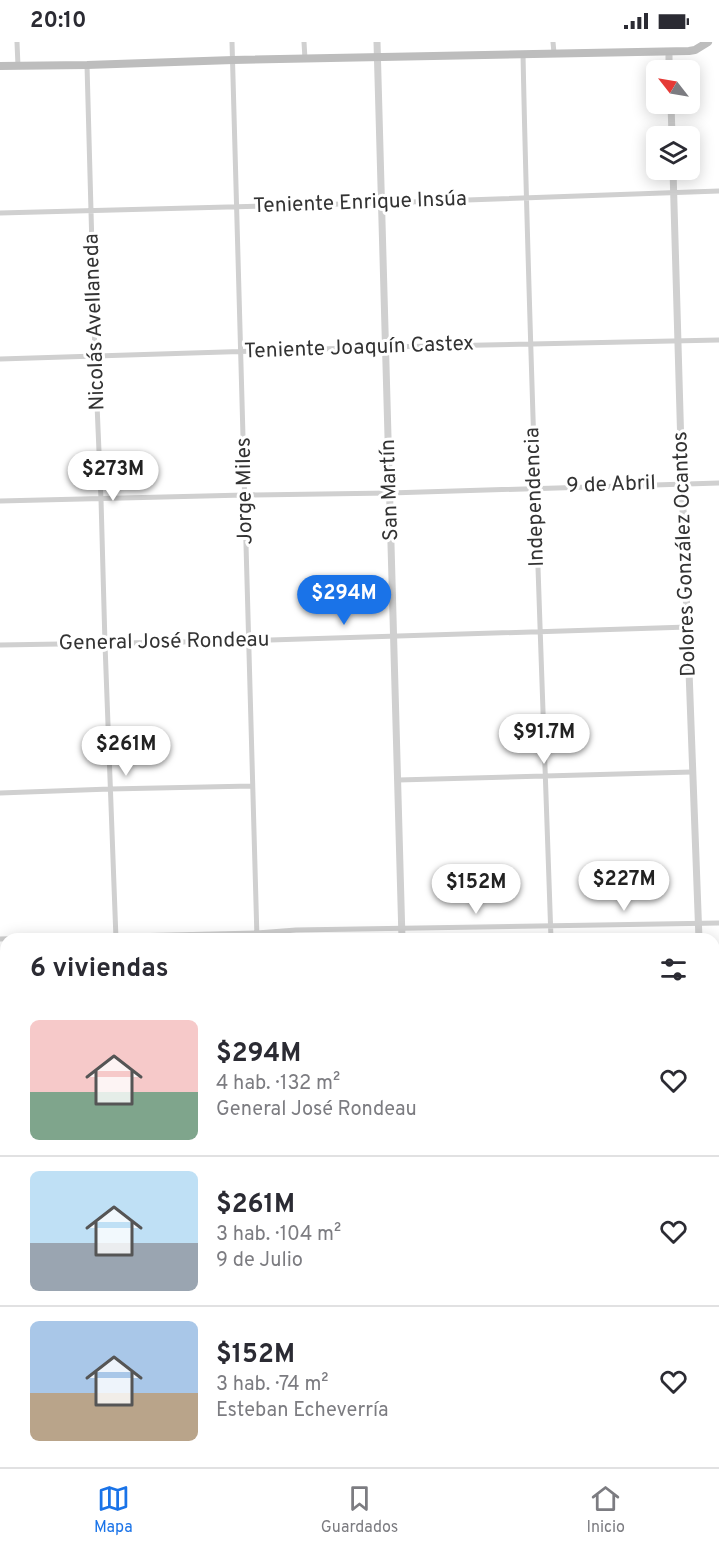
<!DOCTYPE html>
<html lang="es">
<meta charset="utf-8">
<style>
:root{--surface:#fff;--page:#f7f7f7;--text:#2b2b33;--muted:#7c7c81;--line:#e1e1e2;--accent:#1a73e8}
body{margin:0;font-family:Overpass,sans-serif;background:var(--page);color:var(--text);height:100vh;display:flex;flex-direction:column;font-size:22px;white-space:nowrap}
*{box-sizing:border-box;margin:0}
p{font-size:20px;color:var(--muted)}
.icon{flex:none;width:33px;height:33px;fill:none;stroke:currentColor;stroke-width:2;stroke-linecap:round;stroke-linejoin:round}
.map{position:relative;flex:1;overflow:hidden}
.details{position:absolute;left:0px;top:891px;width:720px;height:534px;display:flex;flex-direction:column;background:var(--surface);border-radius:18px 18px 0 0;box-shadow:0 3px 15px #0003}
.details>*{flex:none}
.needle{width:39px;rotate:301deg}
.buttons{position:absolute;left:646px;top:18px;display:grid;gap:12px}
.buttons a{display:grid;place-items:center;width:54px;height:54px;border-radius:9px;background:var(--surface);box-shadow:0 3px 15px #0003;font-size:30px}
.price{position:absolute;translate:-50% -51px;padding:0 14px;border-radius:21px;background:#fff;color:#222;font-size:20px;line-height:39px;filter:drop-shadow(0 2px 3px #0008)}
.price::after{content:'';position:absolute;left:50%;top:36px;width:18px;height:14px;margin-left:-9px;background:inherit;clip-path:polygon(0 0,100% 0,50% 100%)}
.price.selected{background:var(--accent);color:#fff}
ul{padding:0;list-style:none}
li{display:flex;align-items:center;gap:18px;height:150px;padding:0 30px}
li+li{border-top:2px solid var(--line)}
li span{display:grid;place-items:center;flex:none;width:168px;height:120px;border-radius:9px;color:#555}
li>.icon{margin-inline-start:auto}
span .icon{width:72px;height:72px;fill:#fffc;stroke-width:1}
li b{font-size:26px}
h2{display:flex;justify-content:space-between;align-items:center;height:72px;padding:0 30px;font-size:26px}
.status{display:flex;justify-content:space-between;align-items:center;height:42px;padding:0 30px;background:var(--surface);direction:ltr}
.status svg{height:16px;fill:currentColor}
.tab-bar{display:flex;justify-content:space-around;align-items:center;height:84px;border-top:2px solid var(--line);background:var(--surface);font-size:16px;color:var(--muted)}
.tab-bar a{display:grid;justify-items:center;gap:3px}
.tab-bar .selected{color:var(--accent)}
.map>svg:first-child{display:block}
.green{fill:#e6ecdf}
.lines{fill:none;stroke-linecap:round;stroke-linejoin:round}
.minor{stroke:#d0d0d0;stroke-width:5}
.tertiary{stroke:#d0d0d0;stroke-width:7}
.secondary{stroke:#bdbdbd;stroke-width:8}
.labels{text-anchor:middle;dominant-baseline:central;stroke-width:6;stroke-linejoin:round;paint-order:stroke}
.street-label{font-size:21px;fill:#333;stroke:#fff}
</style>
<div class="status"><b>20:10</b><svg viewBox="0 0 49 12"><path d="M0 12V9h3v3zM5 12V6h3v6zM10 12V3h3v9zM15 12V0h3v12zM26 1h20v11H26zM47 4h2v5h-2z"/></svg></div>
<div class="map">
<svg width="719" height="1425" viewBox="0 0 719 1425">
<rect width="100%" height="100%" fill="#fff"/>
<path class="green" d="M714 1176H719V1425H716L714 1326Z"/>
<g class="lines">
<path class="minor" d="M17 0 18 24
M232 0 257 897
M304 0 305 17
M553 0 554 11
M523 12C529 307 541 602 551 897
M87 23 95 315 101 457 105 602 116 897
M0 171 381 161 719 149
M0 317 386 305 719 298
M0 459 245 453 390 451 719 441
M0 603 241 599 688 585
M398 738 692 730
M0 751 110 747 252 744
M0 897 257 891 296 888 719 881
M714 1021H719
M0 1044H6
M0 1335H6
M130 1419V1425
M276 1419V1425
M566 1419V1425"/>
<path class="tertiary" d="M377 0 402 897
M669 10V28
M671 62 672 94
M673 128 682 441 699 897
M714 1169H719
M0 1190H6
M420 1419 421 1425
M712 1419V1425"/>
<path class="secondary" d="M0 24 87 23 233 18 689 9 695 8 708 0"/>
</g>
<g class="labels">
<g class="street-label">
<text transform="translate(360 161) rotate(-2)">Teniente Enrique Insúa</text>
<text transform="translate(95 280) rotate(-92)">Nicolás Avellaneda</text>
<text transform="translate(359 306) rotate(-2)">Teniente Joaquín Castex</text>
<text transform="translate(611 443) rotate(-2)">9 de Abril</text>
<text transform="translate(390 448) rotate(-92)">San Martín</text>
<text transform="translate(245 449) rotate(-91)">Jorge Miles</text>
<text transform="translate(535 455) rotate(-92)">Independencia</text>
<text transform="translate(685 512) rotate(-92)">Dolores González Ocantos</text>
<text transform="translate(164 600) rotate(-1)">General José Rondeau</text>
</g>
</g>
</svg>
<div class="buttons">
<a><svg class="needle" viewBox="-14 -14 28 28"><path d="M0-13l5 13h-10z" fill="#e53935"/><path d="M0 13l5-13h-10z" fill="#7c7c81"/></svg></a>
<a><svg class="icon" aria-label="layers" viewBox="0 0 24 24"><path d="M12 4l9 5-9 5-9-5zM3 14l9 5 9-5"/></svg></a>
</div>
<b class="price" style="left:113px;top:460px">$273M</b>
<b class="price selected" style="left:344px;top:584px">$294M</b>
<b class="price" style="left:544px;top:723px">$91.7M</b>
<b class="price" style="left:126px;top:735px">$261M</b>
<b class="price" style="left:624px;top:870px">$227M</b>
<b class="price" style="left:476px;top:873px">$152M</b>
<section class="details">
<h2>6 viviendas<svg class="icon" aria-label="filters" viewBox="0 0 24 24"><path d="M4 7h16M4 17h16"/><circle cx="9" cy="7" r="2"/><circle cx="15" cy="17" r="2"/></svg></h2>
<ul>
<li><span style="background:linear-gradient(#f6c9c9 60%,#7fa58c 0)"><svg class="icon" aria-label="home" viewBox="0 0 24 24"><path d="M3 11l9-7 9 7M6 9v11h12V9"/></svg></span><div><b>$294M</b><p>4 hab. · 132 m²</p><p>General José Rondeau</p></div><svg class="icon" aria-label="heart" viewBox="0 0 24 24"><path d="M12 20l-8-8c-3-5 5-10 8-4 3-6 11-1 8 4z"/></svg></li>
<li><span style="background:linear-gradient(#bfe0f5 60%,#9aa5b1 0)"><svg class="icon" aria-label="home" viewBox="0 0 24 24"><path d="M3 11l9-7 9 7M6 9v11h12V9"/></svg></span><div><b>$261M</b><p>3 hab. · 104 m²</p><p>9 de Julio</p></div><svg class="icon" aria-label="heart" viewBox="0 0 24 24"><path d="M12 20l-8-8c-3-5 5-10 8-4 3-6 11-1 8 4z"/></svg></li>
<li><span style="background:linear-gradient(#a9c7e8 60%,#b9a48a 0)"><svg class="icon" aria-label="home" viewBox="0 0 24 24"><path d="M3 11l9-7 9 7M6 9v11h12V9"/></svg></span><div><b>$152M</b><p>3 hab. · 74 m²</p><p>Esteban Echeverría</p></div><svg class="icon" aria-label="heart" viewBox="0 0 24 24"><path d="M12 20l-8-8c-3-5 5-10 8-4 3-6 11-1 8 4z"/></svg></li>
</ul>
</section>
</div>
<nav class="tab-bar">
<a class="selected"><svg class="icon" aria-label="map" viewBox="0 0 24 24"><path d="M3 6l6-2 6 2 6-2v14l-6 2-6-2-6 2zM9 4v14M15 6v14"/></svg>Mapa</a>
<a><svg class="icon" aria-label="saved" viewBox="0 0 24 24"><path d="M7 4h10v16l-5-4-5 4z"/></svg>Guardados</a>
<a><svg class="icon" aria-label="home" viewBox="0 0 24 24"><path d="M3 11l9-7 9 7M6 9v11h12V9"/></svg>Inicio</a>
</nav>
